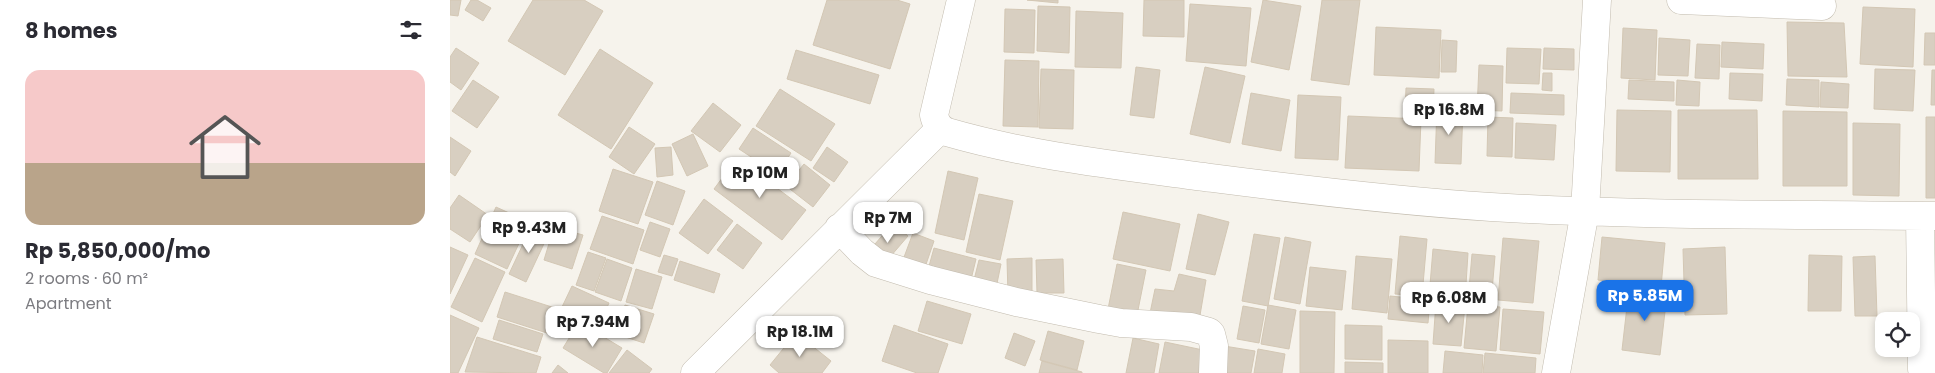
<!DOCTYPE html>
<meta charset="utf-8">
<style>
:root{--surface:#fff;--page:#f2f2f3;--text:#2b2b33;--muted:#7c7c81;--line:#e1e1e2;--accent:#1a73e8}
body{margin:0;font-family:Poppins,sans-serif;background:var(--page);color:var(--text);height:100vh;display:flex;flex-direction:column;font-size:19px;white-space:nowrap}
*{box-sizing:border-box;margin:0}
p{font-size:16px;color:var(--muted)}
.icon{flex:none;width:28px;height:28px;fill:none;stroke:currentColor;stroke-width:2;stroke-linecap:round;stroke-linejoin:round}
.map{position:relative;flex:1;overflow:hidden}
.side{display:flex;flex-direction:column;background:var(--surface);width:450px}
.side>*{flex:none}
.buttons{position:absolute;left:1425px;top:312px;display:grid;gap:10px}
.buttons a{display:grid;place-items:center;width:45px;height:45px;border-radius:10px;background:var(--surface);box-shadow:0 2px 8px #0003;font-size:25px}
.price{position:absolute;translate:-50% -42px;padding:0 11px;border-radius:10px;background:#fff;color:#222;font-size:16px;line-height:32px;filter:drop-shadow(0 1px 2px #0008)}
.price::after{content:'';position:absolute;left:50%;top:30px;width:15px;height:11px;margin-left:-8px;background:inherit;clip-path:polygon(0 0,100% 0,50% 100%)}
.price.active{background:var(--accent);color:#fff}
ul{padding:0;list-style:none}
li{display:grid;align-content:center;gap:10px;height:265px;padding:0 25px}
li+li{border-top:1px solid var(--line)}
li span{display:grid;place-items:center;height:155px;border-radius:15px;color:#555}
li>.icon{margin-inline-start:auto}
span .icon{width:90px;height:90px;fill:#fffc;stroke-width:1}
li b{font-size:21px}
h2{display:flex;justify-content:space-between;align-items:center;height:60px;padding:0 25px;font-size:21px}
main{display:flex;flex:1;min-height:0}
.map>svg:first-child{display:block}
.building{fill:#d8cfc1;stroke:#d3c7b4}
.lines{fill:none;stroke-linecap:round;stroke-linejoin:round}
.street-casing{stroke:#c2bbae;stroke-width:29}
.street{stroke:#fff;stroke-width:28}
</style>
<main>
<section class="side">
<h2>8 homes<svg class="icon" aria-label="filters" viewBox="0 0 24 24"><path d="M4 7h16M4 17h16"/><circle cx="9" cy="7" r="2"/><circle cx="15" cy="17" r="2"/></svg></h2>
<ul>
<li><span style="background:linear-gradient(#f6c9c9 60%,#b9a48a 0)"><svg class="icon" aria-label="home" viewBox="0 0 24 24"><path d="M3 11l9-7 9 7M6 9v11h12V9"/></svg></span><div><b>Rp 5,850,000/mo</b><p>2 rooms · 60 m²</p><p>Apartment</p></div></li>
</ul>
</section>
<div class="map">
<svg width="1485" height="373" viewBox="0 0 1485 373">
<rect width="100%" height="100%" fill="#f6f3ec"/>
<path class="building" d="M0 0H11L8 16 0 15Z
M21 0H27L41 8 33 21 15 10Z
M83 0H134L153 11 115 75 58 41Z
M377 0H447L460 4 440 69 363 45Z
M577 0H608V3Z
M694 0H734V37L693 36Z
M813 0 851 6 839 70 801 62Z
M872 0H910L899 85 861 80Z
M740 4 801 8 796 66 736 61Z
M588 6 620 7 619 53 587 51Z
M1413 7 1465 9 1463 67 1410 64Z
M555 9 585 10 584 53 554 52Z
M626 11 673 13 671 68 625 67Z
M1337 22 1394 23 1397 77 1338 76Z
M926 27 991 30 989 78 924 75Z
M1173 28 1207 30 1205 80 1171 78Z
M1475 33H1485V65H1474Z
M1209 38 1240 40 1238 76 1208 75Z
M992 40 1007 41 1006 72H991Z
M1272 42 1314 44 1313 69 1271 67Z
M1247 44 1270 45 1269 79 1245 78Z
M6 48 29 63 11 90 0 82V57Z
M1057 48 1091 49 1089 84 1056 83Z
M1094 48 1124 49V70L1093 69Z
M150 49 203 83 161 149 108 115Z
M346 50 429 75 420 104 337 79Z
M555 60 589 61 588 127 553 126Z
M1029 65 1053 66 1052 111 1027 110Z
M686 67 710 70 704 118 680 115Z
M755 67 795 76 780 143 740 134Z
M591 69 624 70 623 129 589 128Z
M1425 69 1465 70 1463 111 1424 109Z
M1482 70H1485V105H1481Z
M1093 73H1102V91L1092 90Z
M1280 73 1313 74 1312 101 1279 99Z
M1337 79 1369 80V107L1336 105Z
M23 80 49 97 27 128 2 111Z
M1179 80 1224 82V101L1178 99Z
M1227 80 1250 82 1249 106 1226 105Z
M1371 82 1399 84 1398 108 1370 107Z
M956 88 984 89 983 114 955 113Z
M330 89 385 124 361 161 306 126Z
M801 93 840 100 831 151 792 144Z
M1061 93 1114 95V115L1060 113Z
M848 95 891 97 888 160 845 158Z
M263 103 291 125 270 152 241 131Z
M987 107 1013 108 1011 164 985 163Z
M1167 110 1221 111 1220 172 1166 171Z
M1228 110H1307L1308 179H1228Z
M1333 111 1397 112V186H1333Z
M898 116 971 119 969 171 895 168Z
M1038 117 1063 118 1062 157 1037 156Z
M1476 117H1485V198H1476Z
M1066 123 1106 125 1104 160 1065 158Z
M1403 123 1450 124 1449 196 1403 195Z
M179 127 205 144 184 174 159 157Z
M303 128 341 153 327 174 289 149Z
M243 134 258 166 237 176 222 144Z
M0 137 21 151 5 176 0 172Z
M221 147 223 175 207 177 205 148Z
M377 147 398 162 384 182 363 168Z
M287 158 356 210 332 240 264 189Z
M354 164 380 185 363 207 336 186Z
M163 169 203 182 188 224 149 211Z
M498 171 528 178 514 240 485 233Z
M207 181 235 191 223 225 195 215Z
M529 194 563 201 550 260 516 252Z
M9 195 38 215 20 242 0 229V208Z
M254 199 283 221 258 254 229 233Z
M46 207 79 222 57 269 25 254Z
M673 212 730 224 720 271 663 259Z
M748 214 779 222 765 275 736 269Z
M152 216 194 230 183 264 140 249Z
M200 222 220 229 210 257 190 250Z
M443 223 458 236 434 264 419 251Z
M287 224 312 243 293 269 267 250Z
M82 225 99 233 76 282 59 274Z
M104 227 133 235 122 269 94 260Z
M463 233 484 241 472 276 450 268Z
M804 234 830 238 818 306 792 301Z
M950 236 977 239 972 296 945 294Z
M835 237 861 242 850 304 824 299Z
M1152 237 1215 243 1211 287 1148 280Z
M1053 238 1089 241 1083 303 1048 300Z
M0 247 18 255 0 294Z
M1275 247 1277 314 1235 315 1233 249Z
M484 248 526 259 519 288 476 277Z
M983 249 1018 253 1015 300 979 297Z
M138 252 156 258 144 291 126 285Z
M1022 254 1045 256 1041 303 1018 301Z
M214 255 228 259 222 276 208 272Z
M1359 255 1392 256 1391 311H1358Z
M906 256 942 259 937 313 902 309Z
M1425 256 1427 316H1405L1403 257Z
M25 258 55 272 32 322 1 307Z
M582 258V294L558 295 557 259Z
M157 259 182 268 171 301 145 292Z
M613 259 614 293H587L586 260Z
M529 260 551 264 545 293 522 288Z
M230 261 270 274 264 293 224 280Z
M667 264 696 270 686 320 657 314Z
M860 267 896 271 892 310 856 306Z
M186 269 212 277 202 309 176 302Z
M729 274 756 280 748 327 699 318 705 289 724 291Z
M122 286 159 303 149 325 112 307Z
M1179 289 1217 294 1210 355 1172 350Z
M55 292 105 308 97 333 47 317Z
M940 296 980 300 978 323 938 319Z
M477 301 521 314 512 344 468 331Z
M986 302 1015 305 1011 346 983 344Z
M175 305 204 314 194 343 166 334Z
M818 305 846 310 839 349 811 344Z
M1018 305 1050 307 1046 351 1014 348Z
M793 306 815 310 809 343 787 339Z
M1053 309 1094 312 1090 354 1050 350Z
M850 311 885 312 884 373H850Z
M0 315 29 328 8 373H0Z
M49 320 93 334 87 352 43 339Z
M129 322 172 348 157 373H154L113 348Z
M444 325 498 344 488 373H467L432 361Z
M895 325 932 326V360L895 359Z
M598 331 634 341 627 370 590 360Z
M346 333 381 361 372 373H329L320 365Z
M564 333 585 341 575 366 555 358Z
M27 337 91 357 86 373 15 372Z
M683 338 709 344 704 373H676Z
M938 340 978 341V373H938Z
M715 342 753 350 749 373H709Z
M774 346 805 351 801 373H769Z
M808 349 835 354 832 373H804Z
M177 350 202 369 199 373H159Z
M995 351 1033 355 1032 373H993Z
M1035 353 1086 358 1085 373H1033Z
M592 361 632 372V373H589Z
M895 362 933 363V373H895Z
M108 365 118 373H102Z"/>
<g class="lines">
<defs>
<path id="street" d="M511 0 484 115C486 124 489 128 497 132 583 157 674 166 762 178 855 190 947 201 1041 207 1188 216 1337 214 1485 216
M1231 0 1372 6
M1470 216 1472 369 1485 368
M389 228 412 252 426 263 480 280 566 302 649 319 671 323 741 327 759 332 761 334 764 346 763 373
M245 373 490 129
M1106 373 1135 211 1147 0"/>
</defs>
<use href="#street" class="street-casing"/>
<use href="#street" class="street"/>
</g>
</svg>
<div class="buttons">
<a><svg class="icon" aria-label="locate" viewBox="0 0 24 24"><circle cx="12" cy="12" r="6"/><path d="M12 2v4M12 18v4M2 12h4M18 12h4"/></svg></a>
</div>
<b class="price" style="left:999px;top:136px">Rp 16.8M</b>
<b class="price" style="left:310px;top:199px">Rp 10M</b>
<b class="price" style="left:438px;top:244px">Rp 7M</b>
<b class="price" style="left:79px;top:254px">Rp 9.43M</b>
<b class="price active" style="left:1195px;top:322px">Rp 5.85M</b>
<b class="price" style="left:999px;top:324px">Rp 6.08M</b>
<b class="price" style="left:143px;top:348px">Rp 7.94M</b>
<b class="price" style="left:350px;top:358px">Rp 18.1M</b>
</div>
</main>
